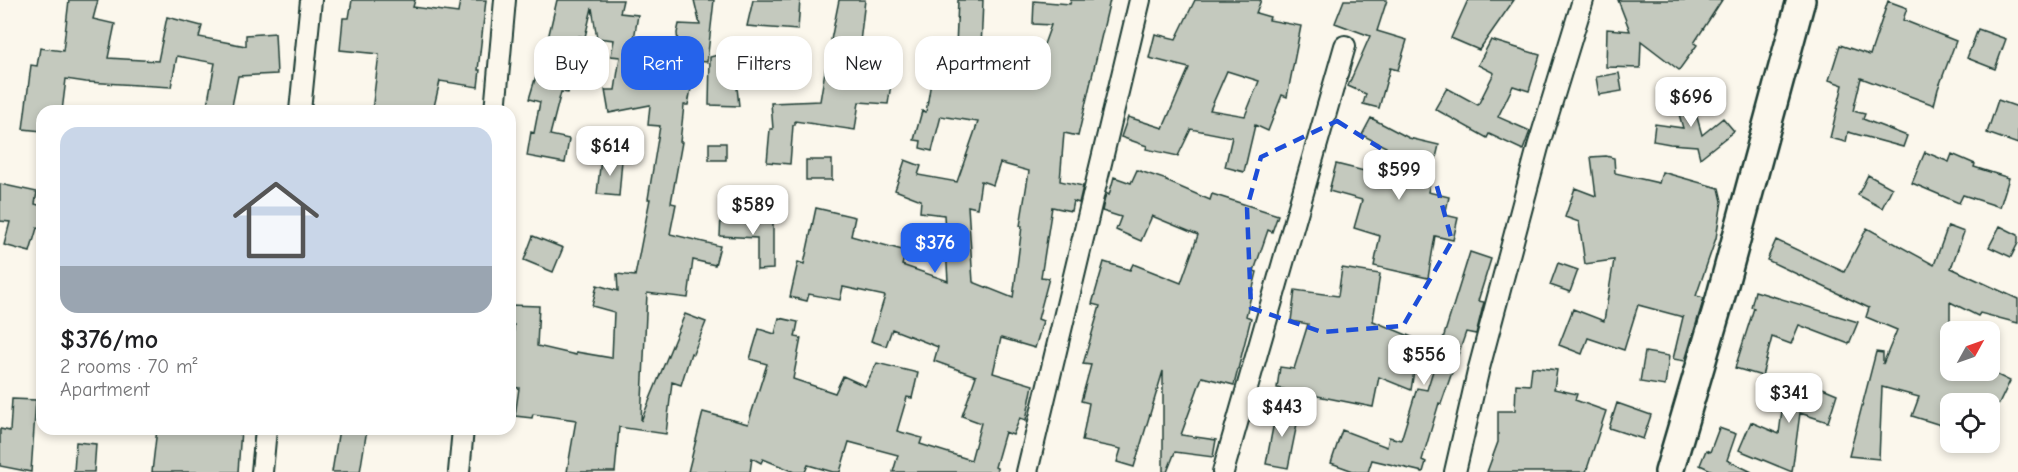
<!DOCTYPE html>
<meta charset="utf-8">
<style>
:root{--surface:#fff;--page:#f6f6f6;--text:#202124;--muted:#757577;--line:#e0e0e0;--accent:#2563eb}
body{margin:0;font-family:"Comic Neue",sans-serif;background:var(--page);color:var(--text);height:100vh;display:flex;flex-direction:column;font-size:22px;white-space:nowrap}
*{box-sizing:border-box;margin:0}
p{font-size:20px;color:var(--muted)}
.icon{flex:none;width:33px;height:33px;fill:none;stroke:currentColor;stroke-width:2;stroke-linecap:round;stroke-linejoin:round}
.map{position:relative;flex:1;overflow:hidden}
.drawer{position:absolute;left:36px;top:105px;width:480px;height:330px;display:flex;flex-direction:column;background:var(--surface);border-radius:18px;box-shadow:0 3px 9px #0003}
.drawer>*{flex:none}
.top-card{position:absolute;left:534px;top:36px;width:570px;height:54px;display:flex;gap:12px}
.needle{width:39px;rotate:50deg}
.fabs{position:absolute;left:1940px;top:321px;display:grid;gap:12px}
.fabs a{display:grid;place-items:center;width:60px;height:60px;border-radius:12px;background:var(--surface);box-shadow:0 3px 9px #0003;font-size:30px}
.price{position:absolute;translate:-50% -51px;padding:0 14px;border-radius:12px;background:#fff;color:#222;font-size:20px;line-height:39px;filter:drop-shadow(0 2px 3px #0008)}
.price::after{content:'';position:absolute;left:50%;top:36px;width:18px;height:14px;margin-left:-9px;background:inherit;clip-path:polygon(0 0,100% 0,50% 100%)}
.price.on{background:var(--accent);color:#fff}
ul{padding:0;list-style:none}
li{display:grid;align-content:center;gap:12px;height:318px;padding:0 24px}
li+li{border-top:2px solid var(--line)}
li span{display:grid;place-items:center;height:186px;border-radius:18px;color:#555}
li>.icon{margin-inline-start:auto}
span .icon{width:108px;height:108px;fill:#fffc;stroke-width:1}
li b{font-size:26px}
.pill{padding:0 21px;border-radius:18px;background:var(--surface);box-shadow:0 3px 9px #0003;font-size:21px;line-height:54px}
.pill.on{background:var(--accent);color:#fff}
.map>svg:first-child{display:block}
.building{fill:#c4c9be;stroke:#1f3d34;stroke-width:1.5;fill-rule:evenodd}
.lines{fill:none;stroke-linecap:round;stroke-linejoin:round}
.street-casing{stroke:#1f3d34;stroke-width:24}
.secondary-casing{stroke:#1f3d34;stroke-width:32}
.street{stroke:#fbf7ec;stroke-width:20}
.secondary{stroke:#fbf7ec;stroke-width:27}
.marked{fill:none;stroke:#1d4ed8;stroke-width:4.5;stroke-dasharray:12 8;stroke-linejoin:round}
</style>
<div class="map">
<svg width="2018" height="472" viewBox="0 0 2018 472">
<rect width="100%" height="100%" fill="#fbf7ec"/>
<filter id="ink" filterUnits="userSpaceOnUse"><feTurbulence type="fractalNoise" baseFrequency=".0167" numOctaves="2"/><feDisplacementMap in="SourceGraphic" scale="12" xChannelSelector="R" yChannelSelector="G"/><feConvolveMatrix kernelMatrix="1 2 1 2 8 2 1 2 1" color-interpolation-filters="sRGB"/></filter>
<g filter="url(#ink)">
<path class="building" d="M69 0H98L93 19 115 24 108 58 158 61 167 17 202 26 199 37 246 46V35L275 33 277 74 238 76 231 111H206L215 63 177 56 171 87 86 82 66 79 62 111H42V131L23 129 31 65 37 66 40 48 63 51Z
M352 0H415L413 7 458 13 460 0H486L478 70H480L478 87 440 81 433 111H372L379 54 340 50 343 18H349Z
M557 0H623L620 13 638 15 634 39 643 41 639 67 680 68 677 33 679 24 700 25 694 0H714L707 62 696 61 688 105H684L680 142H682L671 203 676 204 670 234 720 246 715 265 693 260 688 298 647 293 641 421 685 314 706 322 693 354 691 353 681 385 672 382 666 434 619 427 615 472H567L576 420 533 414 532 418 515 416 519 388 510 387 514 325H510V305L539 306 537 346 576 355V352L612 358 614 312 592 306 597 285 618 291 617 274 635 276 650 199H648L660 126 648 125 650 105 609 113 605 90H615L620 57 611 56 614 40 597 38 592 8 585 37 579 36 568 93 561 92 550 135 569 139 565 163 527 156 531 132 534 133 540 102 529 99 545 46 546 47Z
M753 0H800L798 30 747 26Z
M839 0H865L860 42 831 40Z
M958 0H983L981 49 956 47Z
M1071 0H1110L1078 136 1064 133 1060 181 1083 186 1079 203 1073 201 1071 211 1052 207 1041 277 1049 278 1038 319 1043 321 1035 348 1001 338 993 373 1033 385 1026 420 1020 418 1013 435 1005 432 995 467 997 468V472H893L898 455 849 442 840 472H833L808 465 805 472H795L763 459 761 463 752 458 750 472H688L703 412 748 424 767 364 750 359 759 329 775 334 779 318 798 322 795 337 801 338 793 379 835 393 843 376 865 386 877 363 918 373 912 398 907 397 897 431 922 438 920 444 971 460 981 423 962 416 976 376 934 361 938 347 892 329 886 346 871 341 885 296 843 287 840 300 809 294 807 301 790 297 798 262 804 264 816 208 855 217 851 236 906 251 902 265 948 281 944 215 920 212 921 200 895 190 905 160 921 166 918 175 957 182 978 122 941 116 932 151 920 148 921 141 914 140 922 111 926 112 932 76 965 82 968 62 1002 69 1001 72 1033 75 1051 25 1033 24 1034 1 1070 4ZM1000 163 1029 171 1020 226H1022L1013 298 973 282 968 206 977 208 981 181 993 185Z
M1195 0H1261L1256 13 1270 17 1269 20 1301 26 1287 97 1282 95 1268 131 1255 125 1244 172 1225 167 1232 137 1191 129 1178 156 1146 149 1147 146 1121 137 1128 117 1163 128 1189 68 1149 58 1155 34 1176 39ZM1227 71 1259 81 1245 116 1210 110Z
M1344 0H1387L1377 31 1407 40 1398 70 1390 68 1379 108 1363 104 1366 94 1348 86 1370 36 1335 23Z
M1468 0H1514L1479 50 1451 38Z
M1618 0H1722L1694 43 1697 45 1679 70 1641 41 1640 68 1606 67 1607 29 1630 31Z
M1888 1 1907 8 1903 20 1956 41 1938 89 1934 105 1861 78 1853 111 1865 114 1863 119 1907 136 1903 147 1848 132 1846 142 1830 138 1843 85 1829 80 1840 45 1870 55Z
M1978 29 2006 39 1995 69 1967 58Z
M1491 40 1540 55 1529 91 1513 86 1498 117 1530 131 1523 150 1489 134 1487 138 1435 109 1447 88 1478 105 1494 73 1478 65Z
M733 51 739 106 709 105 710 57Z
M827 59 860 65 858 79 891 84 888 104 859 102 855 130 795 121V125H793L790 164 767 162 770 129H773L771 103 820 101Z
M1619 73 1622 91 1599 95 1596 77Z
M1689 89 1702 135 1723 118 1734 131 1700 158 1697 146 1670 144 1653 141 1655 124 1683 128 1673 93Z
M1998 100 2018 107V144L1987 133Z
M1371 118 1409 138 1439 145 1428 192 1449 197 1445 215 1458 218 1453 240 1435 236 1428 278 1374 266 1380 236 1354 228 1362 200 1329 191 1336 164 1372 173 1386 147 1362 135Z
M709 143H726V160H709Z
M1925 152 1949 162 1952 154 1975 164 1974 167 2009 178 2000 207 1963 195 1959 203 1912 183Z
M1606 156 1614 158 1615 173 1659 183 1662 172 1719 188 1722 201 1716 238 1696 296 1704 298 1685 361 1673 359 1683 317 1638 305 1624 350 1588 338 1582 354 1559 345 1573 309 1604 321 1614 260 1585 264 1579 222 1565 217 1575 188 1596 196 1591 157Z
M601 158 622 160 619 196 597 194Z
M806 160H832V180H806Z
M1137 170 1167 180 1166 181 1210 200 1212 194 1278 215 1272 232 1268 230 1254 271 1257 272 1246 316 1251 318 1234 385 1202 377 1181 435 1216 440 1213 457 1175 452 1167 472H1163V371L1134 467 1117 462 1121 449 1082 441 1089 403 1081 401 1091 365 1083 364 1100 306 1092 304 1104 262 1130 270 1133 264 1181 283 1198 235 1152 216 1141 241 1116 230 1121 217 1102 211 1106 193 1109 195 1114 177 1131 183Z
M1868 175 1892 188 1882 208 1858 195Z
M0 184 37 192 35 204 42 206V229L37 228 30 252 4 245 10 222 0 221Z
M721 216 773 219V269L757 270V238L720 236Z
M1948 226 1964 232 1951 268 2018 299V323L1980 313 1978 316 1950 302V370H1987L2010 381 1999 404H1950V428L1912 416 1919 397 1882 387 1879 459 1849 456 1876 352 1883 353V364L1897 330 1866 317 1869 308 1767 260 1776 240 1844 272 1867 228 1934 265Z
M2000 226 2018 235V243L2011 257 1989 247Z
M533 236 563 248 553 272 524 260Z
M1470 252 1491 259 1478 301 1484 302 1476 334 1466 332 1441 404 1439 403 1422 460 1426 462 1423 472 1372 460 1368 472H1356L1331 463 1342 430 1387 447 1389 437 1401 440 1417 388 1427 390Z
M1558 263 1578 270 1570 292 1550 285Z
M1342 268 1380 274 1373 321 1419 340 1411 390 1379 377 1373 407 1277 388 1280 367 1294 369 1308 324 1291 321 1295 290 1338 296Z
M1755 291 1858 322 1849 344 1799 325 1791 344 1772 337 1762 376 1735 368 1754 308 1751 307Z
M1645 352 1669 356 1665 386 1640 382Z
M1532 367 1557 370 1554 389 1577 394 1575 400 1606 411 1586 472H1487L1498 442V411H1515L1516 384 1530 385Z
M1801 379 1837 394 1828 422 1800 413 1792 472 1739 450 1751 422 1779 434 1786 380 1798 386Z
M12 399 36 400 31 472 0 466V429L10 431Z
M1617 403 1651 415 1643 439 1609 428Z
M1277 406 1299 414 1288 468 1266 464Z
M1719 428 1736 434 1727 460 1752 472H1715L1700 465 1706 450 1710 452Z
M157 429H241L238 472H152Z
M339 429H367L360 472H332Z
M76 442 96 444 94 472H74Z"/>
<g class="lines">
<defs>
<path id="street" d="M300 111 311 0
M495 111 505 0
M262 472 266 429
M459 472 463 429
M1027 472 1140 0
M1223 472 1345 46
M1455 472 1478 372 1538 147 1583 0"/>
<path id="secondary" d="M1669 472 1720 299 1801 0"/>
</defs>
<use href="#street" class="street-casing"/>
<use href="#secondary" class="secondary-casing"/>
<use href="#street" class="street"/>
<use href="#secondary" class="secondary"/>
</g>
</g>
<path class="marked" d="M1337 121 1436 183 1452 241 1403 326 1322 332 1251 308 1247 208 1261 157Z"/>
</svg>
<div class="fabs">
<a><svg class="needle" viewBox="-14 -14 28 28"><path d="M0-13l5 13h-10z" fill="#e53935"/><path d="M0 13l5-13h-10z" fill="#757577"/></svg></a>
<a><svg class="icon" aria-label="locate" viewBox="0 0 24 24"><circle cx="12" cy="12" r="6"/><path d="M12 2v4M12 18v4M2 12h4M18 12h4"/></svg></a>
</div>
<b class="price" style="left:1691px;top:128px">$696</b>
<b class="price" style="left:610px;top:177px">$614</b>
<b class="price" style="left:1399px;top:201px">$599</b>
<b class="price" style="left:753px;top:236px">$589</b>
<b class="price on" style="left:935px;top:274px">$376</b>
<b class="price" style="left:1424px;top:386px">$556</b>
<b class="price" style="left:1789px;top:424px">$341</b>
<b class="price" style="left:1282px;top:438px">$443</b>
<div class="top-card">
<a class="pill">Buy</a>
<a class="pill on">Rent</a>
<a class="pill">Filters</a>
<a class="pill">New</a>
<a class="pill">Apartment</a>
</div>
<section class="drawer">
<ul>
<li><span style="background:linear-gradient(#c9d6e8 75%,#9aa5b1 0)"><svg class="icon" aria-label="home" viewBox="0 0 24 24"><path d="M3 11l9-7 9 7M6 9v11h12V9"/></svg></span><div><b>$376/mo</b><p>2 rooms · 70 m²</p><p>Apartment</p></div></li>
</ul>
</section>
</div>
